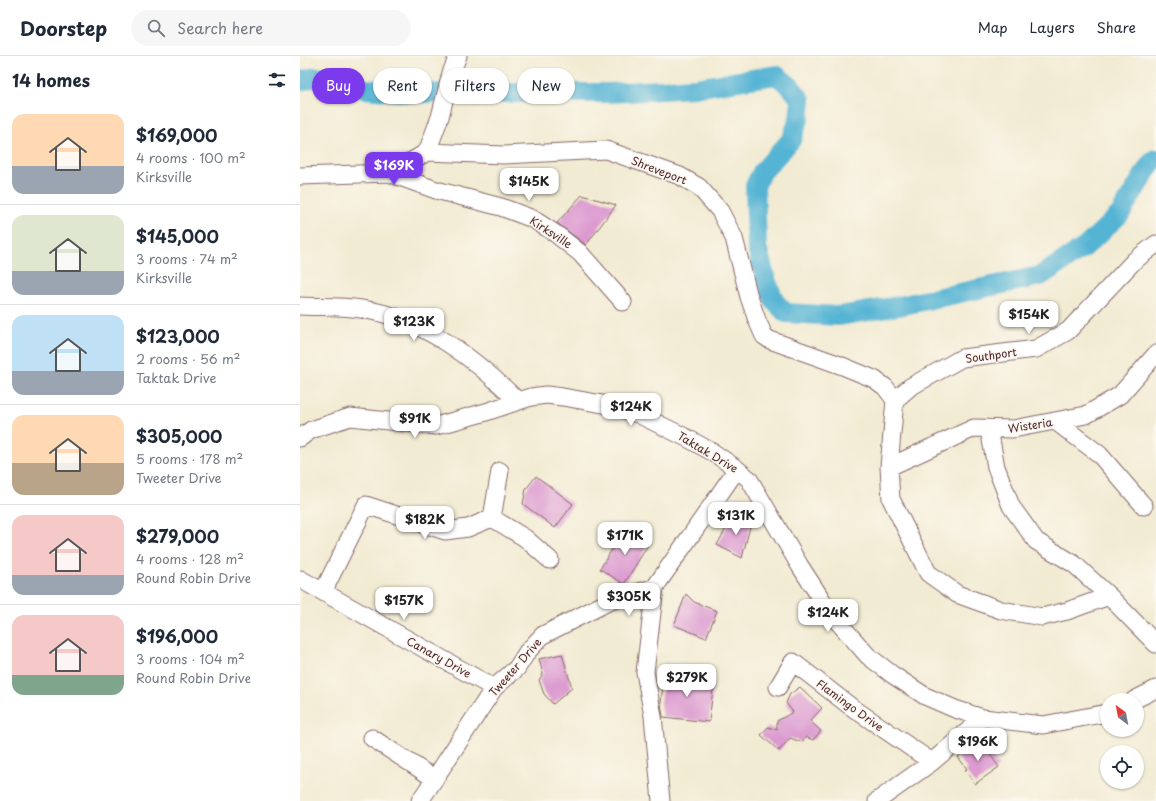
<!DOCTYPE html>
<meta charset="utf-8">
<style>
:root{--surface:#fff;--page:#f6f6f7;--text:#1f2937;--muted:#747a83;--line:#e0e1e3;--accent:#7c3aed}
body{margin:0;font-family:"Playpen Sans",sans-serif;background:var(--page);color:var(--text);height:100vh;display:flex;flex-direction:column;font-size:15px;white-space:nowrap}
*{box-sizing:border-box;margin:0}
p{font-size:13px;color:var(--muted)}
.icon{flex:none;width:22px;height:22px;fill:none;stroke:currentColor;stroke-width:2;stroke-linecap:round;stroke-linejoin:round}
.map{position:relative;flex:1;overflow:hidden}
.drawer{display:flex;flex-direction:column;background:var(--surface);width:300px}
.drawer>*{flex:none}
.top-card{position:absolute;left:12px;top:12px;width:380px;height:36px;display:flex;gap:8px}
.needle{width:26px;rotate:328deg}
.tools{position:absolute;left:800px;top:637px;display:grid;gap:8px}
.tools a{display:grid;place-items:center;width:44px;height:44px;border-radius:50%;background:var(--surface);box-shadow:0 1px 3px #0004;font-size:20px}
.price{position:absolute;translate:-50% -34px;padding:0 9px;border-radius:8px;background:#fff;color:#222;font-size:13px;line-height:26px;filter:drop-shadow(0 1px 2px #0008)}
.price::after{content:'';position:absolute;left:50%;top:24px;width:12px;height:9px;margin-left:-6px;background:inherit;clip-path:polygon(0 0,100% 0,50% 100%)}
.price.active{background:var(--accent);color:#fff}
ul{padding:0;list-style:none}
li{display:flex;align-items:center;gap:12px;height:100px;padding:0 12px}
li+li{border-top:1px solid var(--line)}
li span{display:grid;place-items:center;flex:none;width:112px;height:80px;border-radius:12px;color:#555}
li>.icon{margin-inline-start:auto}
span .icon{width:48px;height:48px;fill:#fffc;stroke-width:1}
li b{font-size:17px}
h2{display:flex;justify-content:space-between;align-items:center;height:48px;padding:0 12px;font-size:17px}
.pill{padding:0 14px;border-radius:18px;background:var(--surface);box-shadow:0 1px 3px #0004;font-size:14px;line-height:36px}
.pill.active{background:var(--accent);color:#fff}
header{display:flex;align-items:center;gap:24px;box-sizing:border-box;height:56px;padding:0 20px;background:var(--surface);border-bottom:1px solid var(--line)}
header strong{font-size:19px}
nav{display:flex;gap:22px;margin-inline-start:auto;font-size:14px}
.search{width:280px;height:36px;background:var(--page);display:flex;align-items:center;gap:10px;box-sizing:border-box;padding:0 14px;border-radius:22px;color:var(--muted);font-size:15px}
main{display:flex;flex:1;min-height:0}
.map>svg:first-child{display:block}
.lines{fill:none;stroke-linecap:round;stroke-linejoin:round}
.river{stroke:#55b4d4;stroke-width:20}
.building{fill:#dc9ad0}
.minor-casing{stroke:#856666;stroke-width:19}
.minor{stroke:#fff;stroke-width:17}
.labels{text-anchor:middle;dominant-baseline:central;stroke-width:3;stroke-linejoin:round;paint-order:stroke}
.street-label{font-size:11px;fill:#4a1f2b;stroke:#fbf7ec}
</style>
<header>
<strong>Doorstep</strong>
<div class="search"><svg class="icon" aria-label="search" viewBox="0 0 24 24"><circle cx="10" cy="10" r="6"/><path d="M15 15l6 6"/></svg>Search here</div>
<nav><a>Map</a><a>Layers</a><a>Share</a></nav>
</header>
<main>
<section class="drawer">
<h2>14 homes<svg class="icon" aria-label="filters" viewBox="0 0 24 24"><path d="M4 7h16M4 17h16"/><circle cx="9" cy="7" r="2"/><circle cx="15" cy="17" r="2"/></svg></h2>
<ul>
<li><span style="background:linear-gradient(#ffd9b3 65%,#9aa5b1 0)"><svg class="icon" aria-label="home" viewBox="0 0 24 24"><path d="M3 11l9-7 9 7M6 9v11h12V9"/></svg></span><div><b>$169,000</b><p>4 rooms · 100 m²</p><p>Kirksville</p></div></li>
<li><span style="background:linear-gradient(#dfe7d0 70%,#9aa5b1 0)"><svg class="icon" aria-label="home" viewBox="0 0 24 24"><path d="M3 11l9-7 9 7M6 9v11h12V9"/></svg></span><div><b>$145,000</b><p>3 rooms · 74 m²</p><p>Kirksville</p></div></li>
<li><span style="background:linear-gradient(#bfe0f5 70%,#9aa5b1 0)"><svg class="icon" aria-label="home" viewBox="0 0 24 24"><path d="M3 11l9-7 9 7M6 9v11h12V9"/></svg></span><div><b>$123,000</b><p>2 rooms · 56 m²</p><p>Taktak Drive</p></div></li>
<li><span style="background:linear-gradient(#ffd9b3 60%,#b9a48a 0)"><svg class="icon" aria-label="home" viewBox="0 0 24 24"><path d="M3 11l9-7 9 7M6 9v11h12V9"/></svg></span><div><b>$305,000</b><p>5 rooms · 178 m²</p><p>Tweeter Drive</p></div></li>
<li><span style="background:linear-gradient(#f6c9c9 75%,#9aa5b1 0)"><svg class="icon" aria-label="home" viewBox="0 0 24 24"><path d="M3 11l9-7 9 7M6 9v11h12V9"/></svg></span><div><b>$279,000</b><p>4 rooms · 128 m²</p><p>Round Robin Drive</p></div></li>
<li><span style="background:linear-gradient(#f6c9c9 75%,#7fa58c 0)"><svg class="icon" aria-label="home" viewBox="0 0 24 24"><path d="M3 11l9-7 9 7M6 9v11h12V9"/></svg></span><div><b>$196,000</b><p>3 rooms · 104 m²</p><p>Round Robin Drive</p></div></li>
</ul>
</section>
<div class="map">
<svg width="856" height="745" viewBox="0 0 856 745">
<rect width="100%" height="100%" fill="#fbf7ec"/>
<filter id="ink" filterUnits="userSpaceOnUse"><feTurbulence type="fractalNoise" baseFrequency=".025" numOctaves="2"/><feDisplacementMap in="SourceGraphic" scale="8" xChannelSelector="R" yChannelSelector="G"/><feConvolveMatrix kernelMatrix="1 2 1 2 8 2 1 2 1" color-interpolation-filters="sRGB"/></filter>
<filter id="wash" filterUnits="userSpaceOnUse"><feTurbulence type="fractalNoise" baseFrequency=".012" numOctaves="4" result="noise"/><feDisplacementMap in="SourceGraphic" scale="16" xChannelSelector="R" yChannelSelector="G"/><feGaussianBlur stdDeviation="0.9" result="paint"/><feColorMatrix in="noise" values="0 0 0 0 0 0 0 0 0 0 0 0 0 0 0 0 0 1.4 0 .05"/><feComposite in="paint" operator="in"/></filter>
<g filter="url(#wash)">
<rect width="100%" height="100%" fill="#f2ebd3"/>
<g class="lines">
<path class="river" d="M0 25 15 21 41 24 65 33 110 37H309L395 32 476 19 490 30 501 44 499 63 491 84 462 116 455 130 457 191 466 224 475 246 486 257 539 260 599 250 740 220 785 191 820 158 851 107 856 103"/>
</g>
<g id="blocks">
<path class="building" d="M282 139 316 149 286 189 257 167Z
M236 420 273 448 255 472 223 448 226 433Z
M434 458 451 467 442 502 417 489Z
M331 469 348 489 324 528 300 513 314 490Z
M386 538 394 546 417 555 406 582 374 569Z
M262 598 272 632 253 648 244 638 239 624 243 618 239 603Z
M364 619 414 625 409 666 363 661 361 647Z
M500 631 522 652 510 665 521 675 513 684 506 681 501 686 490 682 479 695 461 679 468 671 477 674V665L493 656 486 647 490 638Z
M681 686 699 711 675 728 665 714 667 713 658 701 672 689 673 691Z"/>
</g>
</g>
<g filter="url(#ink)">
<use href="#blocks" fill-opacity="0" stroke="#856666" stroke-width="1"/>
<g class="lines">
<defs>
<path id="minor" d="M127 96 203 99 306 94 380 120 399 131 420 155 434 182 449 241 457 264 464 280 470 284 540 309 574 323 585 331 595 344
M89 117 136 134 201 151 233 163 256 178 280 197 323 246
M0 120 89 117 110 106 127 96 140 61 151 17 158 0
M0 250C20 251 41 250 61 253 122 261 175 303 218 345
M595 344 589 411 591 443 628 517 657 538 701 554 742 561 767 555 809 540
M595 344 610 331 662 302 736 293 768 275 834 205 856 188
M755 365 799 398 844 450
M689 373 696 411 711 450 736 485 774 508 809 540 856 588
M0 382 11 374 50 361 136 370 186 356 231 341 246 339 263 341 308 349 338 358 387 382 414 397 437 413 449 423 500 510 531 558 568 600 593 619 625 640 655 653 683 662 743 669 807 657
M589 411 674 372 713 373 786 359 820 339 856 298
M192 462 225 482 250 504
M0 523 194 632
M23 536 66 449 145 475 168 472 192 462 200 415
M478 631 493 606 550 650 632 706
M834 644 856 633
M72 682 135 723
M120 745 194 632 217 612 227 596 243 579 308 546 355 531
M361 745 353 660 345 616 355 531 437 413
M577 745 632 706 683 662"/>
</defs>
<use href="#minor" class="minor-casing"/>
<use href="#minor" class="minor"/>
</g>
</g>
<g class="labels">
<g class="street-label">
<text transform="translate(359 114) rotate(21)">Shreveport</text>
<text transform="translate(251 176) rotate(33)">Kirksville</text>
<text transform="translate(691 299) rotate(-8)">Southport</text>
<text transform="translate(730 369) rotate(-9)">Wisteria</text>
<text transform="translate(408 396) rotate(31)">Taktak Drive</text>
<text transform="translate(139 601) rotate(29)">Canary Drive</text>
<text transform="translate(215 611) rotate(-49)">Tweeter Drive</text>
<text transform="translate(550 649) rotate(36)">Flamingo Drive</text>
</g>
</g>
</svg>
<div class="tools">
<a><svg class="needle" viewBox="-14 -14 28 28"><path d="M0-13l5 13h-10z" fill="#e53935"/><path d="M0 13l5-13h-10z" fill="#747a83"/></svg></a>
<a><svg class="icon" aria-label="locate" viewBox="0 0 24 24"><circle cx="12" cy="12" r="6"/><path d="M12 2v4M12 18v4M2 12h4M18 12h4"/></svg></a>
</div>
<b class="price active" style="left:94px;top:130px">$169K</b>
<b class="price" style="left:229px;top:146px">$145K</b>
<b class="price" style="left:729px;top:279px">$154K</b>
<b class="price" style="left:114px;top:286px">$123K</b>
<b class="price" style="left:331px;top:371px">$124K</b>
<b class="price" style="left:115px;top:383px">$91K</b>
<b class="price" style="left:436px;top:480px">$131K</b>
<b class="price" style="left:125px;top:484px">$182K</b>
<b class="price" style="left:325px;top:500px">$171K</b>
<b class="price" style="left:329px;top:561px">$305K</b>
<b class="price" style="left:104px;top:565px">$157K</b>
<b class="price" style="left:528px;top:577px">$124K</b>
<b class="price" style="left:387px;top:642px">$279K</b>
<b class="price" style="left:678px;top:706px">$196K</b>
<div class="top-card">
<a class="pill active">Buy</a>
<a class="pill">Rent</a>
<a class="pill">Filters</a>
<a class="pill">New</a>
</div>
</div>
</main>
